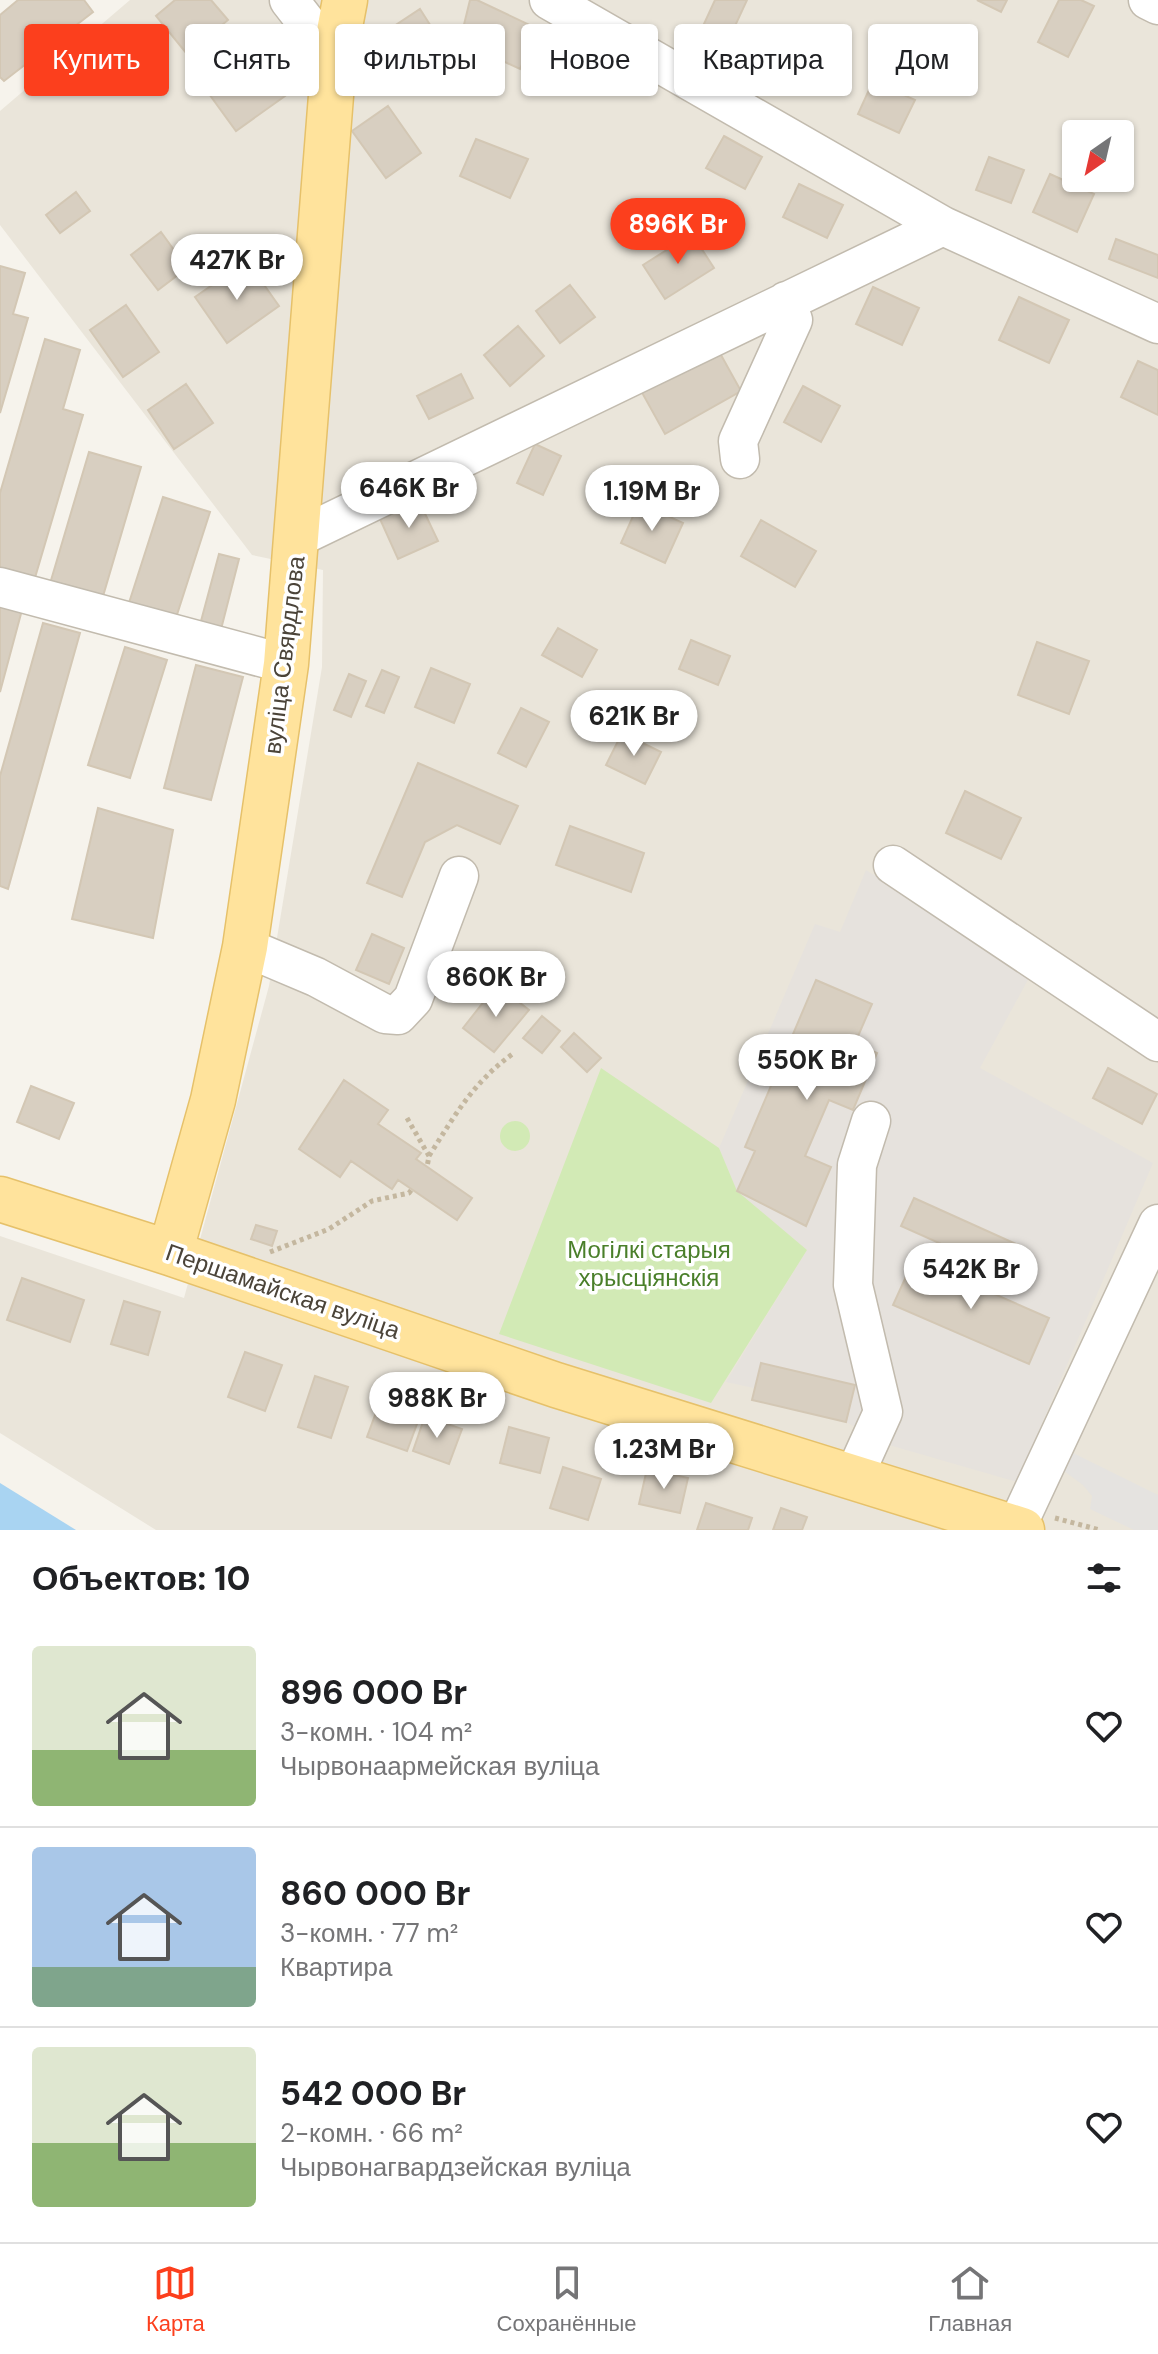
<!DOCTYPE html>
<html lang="ru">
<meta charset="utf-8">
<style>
:root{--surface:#fff;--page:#f6f6f6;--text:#202124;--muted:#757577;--line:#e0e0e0;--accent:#fc3f1d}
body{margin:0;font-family:"DM Sans",sans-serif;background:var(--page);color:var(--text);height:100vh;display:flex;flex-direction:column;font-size:30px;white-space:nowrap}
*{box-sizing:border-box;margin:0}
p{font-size:26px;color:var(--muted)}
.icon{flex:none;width:44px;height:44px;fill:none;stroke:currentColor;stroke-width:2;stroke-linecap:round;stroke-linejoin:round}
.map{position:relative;height:1530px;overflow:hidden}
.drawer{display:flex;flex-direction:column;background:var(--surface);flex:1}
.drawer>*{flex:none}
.hud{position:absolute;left:24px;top:24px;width:1110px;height:72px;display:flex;gap:16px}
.needle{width:52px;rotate:214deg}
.controls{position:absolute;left:1062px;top:120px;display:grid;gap:16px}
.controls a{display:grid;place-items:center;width:72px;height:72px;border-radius:8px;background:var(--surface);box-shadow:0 2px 6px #0004;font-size:40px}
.price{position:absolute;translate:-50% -68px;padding:0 18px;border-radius:28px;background:#fff;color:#222;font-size:26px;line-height:52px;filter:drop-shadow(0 2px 4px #0008)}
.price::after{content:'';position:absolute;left:50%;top:48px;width:24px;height:18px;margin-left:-12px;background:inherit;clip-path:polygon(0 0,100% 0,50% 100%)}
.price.on{background:var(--accent);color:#fff}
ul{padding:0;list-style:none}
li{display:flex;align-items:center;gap:24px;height:200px;padding:0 32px}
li+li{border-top:2px solid var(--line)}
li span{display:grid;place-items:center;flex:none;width:224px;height:160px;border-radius:8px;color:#555}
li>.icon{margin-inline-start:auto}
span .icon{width:96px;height:96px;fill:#fffc;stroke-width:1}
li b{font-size:34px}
h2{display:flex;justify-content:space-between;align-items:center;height:96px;padding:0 32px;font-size:34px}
.pill{padding:0 28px;border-radius:8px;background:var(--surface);box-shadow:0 2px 6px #0004;font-size:28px;line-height:72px}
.pill.on{background:var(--accent);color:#fff}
.tabs{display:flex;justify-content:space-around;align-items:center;height:112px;border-top:2px solid var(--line);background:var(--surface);font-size:22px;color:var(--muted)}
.tabs a{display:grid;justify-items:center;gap:4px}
.tabs .on{color:var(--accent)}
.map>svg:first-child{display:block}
.residential{fill:#eae5da;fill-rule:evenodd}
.industrial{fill:#e6e2dd}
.green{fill:#d2eab5}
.parking{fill:#e5e3e0}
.water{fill:#a9d4f2}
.building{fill:#d8cfc1;stroke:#d3c7b4;stroke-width:2}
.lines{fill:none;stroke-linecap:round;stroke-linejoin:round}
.minor-casing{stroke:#c2bbae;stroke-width:41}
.major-casing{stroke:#e6c16a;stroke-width:47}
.path{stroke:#c4b79f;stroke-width:5;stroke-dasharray:4 4;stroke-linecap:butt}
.minor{stroke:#fff;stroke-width:38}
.major{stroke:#ffe39c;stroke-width:44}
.labels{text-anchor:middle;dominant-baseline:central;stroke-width:7;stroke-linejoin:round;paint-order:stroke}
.street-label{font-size:24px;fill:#4b4439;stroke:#fff}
.park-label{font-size:24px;fill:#4a7f2a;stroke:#fff}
</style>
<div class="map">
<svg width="1158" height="1530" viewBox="0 0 1158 1530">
<rect width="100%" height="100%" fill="#f6f3ec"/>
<path class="residential" d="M130 0H1158V1530H156L0 1433V1236L184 1298 269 986 322 667 323 570 252 555 0 225V111ZM1076 134H1120V178H1076Z"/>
<path class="industrial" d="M866 870 1030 976 980 1068 1153 1163 1017 1482 889 1445 846 1422 752 1400 754 1388 726 1382 807 1250 737 1191 719 1148 815 924 840 932Z"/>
<path class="green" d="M601 1068 719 1148 737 1191 807 1250 711 1403 499 1334Z
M500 1136a15 15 0 1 1 30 0a15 15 0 1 1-30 0Z"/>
<path class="parking" d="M1071 1452 1158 1495V1530H1134L1090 1509 1092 1496 1083 1485 1064 1471Z"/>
<path class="water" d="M0 1483 76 1530H0Z"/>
<path class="building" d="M18 0H84L93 12 4 81 0 77V15Z
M175 0H211L228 20 187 54 156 16Z
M470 0H477L538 29 520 69 460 41Z
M715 0H747L729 39 703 26Z
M977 0H1007L1001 12Z
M1059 0H1081L1094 6 1068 57 1038 42Z
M420 9 446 50 408 75 382 34Z
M800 33 839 56 819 89 780 65Z
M253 52 285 96 236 131 204 87Z
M873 81 915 100 899 133 858 114Z
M388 106 421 153 386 178 352 131Z
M724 136 762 157 745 189 706 168Z
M476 139 528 159 510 198 460 176Z
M989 157 1024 170 1011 203 976 190Z
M1050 174 1094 194 1077 232 1033 212Z
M799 184 843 205 827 238 783 217Z
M76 192 90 211 60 233 46 215Z
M161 232 187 268 158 290 131 255Z
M692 234 714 268 665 299 643 265Z
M1116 239 1158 255V278L1109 259Z
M247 261 279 306 227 343 195 297Z
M0 266 25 273 13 314 28 318 0 413Z
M570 285 595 317 560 343 536 311Z
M873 287 919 308 902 345 856 324Z
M1019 297 1069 320 1049 363 999 340Z
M126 305 159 352 123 377 90 330Z
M518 326 544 356 510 386 484 355Z
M45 339 80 350 63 409 83 415 34 581 0 571V493Z
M716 346 741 391 665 434 640 389Z
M1138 361 1158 370V415L1121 397Z
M461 374 473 398 429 419 417 396Z
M186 384 213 423 174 449 148 410Z
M803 386 840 406 821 442 784 422Z
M535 444 561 456 543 495 517 483Z
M89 452 141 467 101 603 49 587Z
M163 497 210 512 174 624 127 609Z
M419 501 438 541 398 559 380 519Z
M639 503 683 523 665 563 621 543Z
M761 520 816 551 795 587 741 556Z
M219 554 239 559 218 641 197 636Z
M0 604 22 610 0 692Z
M43 623 80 633 8 889 0 886V776Z
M558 628 597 650 582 677 542 655Z
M691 640 730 656 718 685 679 669Z
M1037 642 1089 661 1069 714 1018 695Z
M125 647 167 660 130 778 88 765Z
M196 665 243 677 211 800 164 788Z
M431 668 470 684 454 723 415 707Z
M382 670 399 677 384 713 366 706Z
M349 674 366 681 351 717 334 710Z
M521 708 549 722 526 767 498 753Z
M622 733 661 752 645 784 606 765Z
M418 763 518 806 500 844 457 825 425 842 402 897 367 883Z
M965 791 1021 818 1001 859 946 833Z
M98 808 173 830 153 938 72 919Z
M570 826 644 853 631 892 556 865Z
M372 934 404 948 389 984 356 970Z
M816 980 872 1004 855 1043 877 1053 853 1110 829 1100 805 1156 831 1167 806 1226 737 1191 755 1151 745 1147Z
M497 985 529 1010 494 1052 463 1028Z
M542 1016 560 1031 542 1053 523 1038Z
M574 1033 601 1058 587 1072 561 1047Z
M1108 1068 1157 1094 1142 1124 1093 1098Z
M344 1080 388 1110 378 1124 421 1153 416 1159 472 1198 457 1220 398 1180 392 1189 351 1161 340 1177 299 1149Z
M31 1086 74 1103 59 1139 17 1122Z
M914 1198 1025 1248 1013 1276 901 1226Z
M256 1225 277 1231 272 1246 251 1239Z
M914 1259 1049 1318 1029 1364 893 1305Z
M22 1278 84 1300 70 1342 7 1320Z
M124 1301 160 1312 148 1355 111 1344Z
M245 1352 282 1365 265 1411 228 1397Z
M761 1363 855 1385 846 1422 752 1400Z
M315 1376 348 1387 331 1438 298 1427Z
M381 1399 421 1413 407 1451 367 1437Z
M425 1416 462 1429 449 1464 413 1451Z
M509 1427 549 1438 540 1473 500 1463Z
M563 1467 601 1479 588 1520 550 1508Z
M647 1469 688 1478 680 1513 639 1504Z
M706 1503 752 1518 748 1530H697Z
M781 1508 807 1517 802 1530H773Z"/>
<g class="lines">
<defs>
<path id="minor" d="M289 0 334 58
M549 0 943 226 1158 324
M1148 0 1158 5
M740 459 738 441 793 320 786 301
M297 538 943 226
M0 587 286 664
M893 865 1158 1042
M245 947 316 977 385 1014 398 1015 413 999 459 876
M854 1476 883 1412 853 1285 857 1165 871 1121
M1016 1528 1158 1224"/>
<path id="major" d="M0 1199 170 1253 556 1385 1022 1530
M170 1253 213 1100 245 947 286 664 334 58 345 0"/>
</defs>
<use href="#minor" class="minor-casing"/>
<use href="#major" class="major-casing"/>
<path class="path" d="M407 1118 429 1156 427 1167
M429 1156C455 1115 474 1081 514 1053
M270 1252 329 1229 372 1201 409 1193 412 1189
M1055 1518 1100 1530"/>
<use href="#minor" class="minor"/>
<use href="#major" class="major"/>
</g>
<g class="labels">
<g class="street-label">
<text transform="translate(284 655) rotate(-83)">вуліца Свярдлова</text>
<text transform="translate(283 1291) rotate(19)">Першамайская вуліца</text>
</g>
<g class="park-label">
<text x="649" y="1249">Могілкі старыя<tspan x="649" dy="28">хрысціянскія</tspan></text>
</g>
</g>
</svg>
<div class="controls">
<a><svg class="needle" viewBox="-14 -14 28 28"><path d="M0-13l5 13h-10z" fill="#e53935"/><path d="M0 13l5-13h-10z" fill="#757577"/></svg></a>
</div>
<b class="price on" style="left:678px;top:266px">896K Br</b>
<b class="price" style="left:237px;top:302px">427K Br</b>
<b class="price" style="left:409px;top:530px">646K Br</b>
<b class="price" style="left:652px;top:533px">1.19M Br</b>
<b class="price" style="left:634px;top:758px">621K Br</b>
<b class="price" style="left:496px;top:1019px">860K Br</b>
<b class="price" style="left:807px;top:1102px">550K Br</b>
<b class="price" style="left:971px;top:1311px">542K Br</b>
<b class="price" style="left:437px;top:1440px">988K Br</b>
<b class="price" style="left:664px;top:1491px">1.23M Br</b>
<div class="hud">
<a class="pill on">Купить</a>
<a class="pill">Снять</a>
<a class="pill">Фильтры</a>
<a class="pill">Новое</a>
<a class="pill">Квартира</a>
<a class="pill">Дом</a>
</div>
</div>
<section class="drawer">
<h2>Объектов: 10<svg class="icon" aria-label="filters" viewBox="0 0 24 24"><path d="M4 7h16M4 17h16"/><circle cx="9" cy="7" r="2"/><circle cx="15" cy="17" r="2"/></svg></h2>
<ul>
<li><span style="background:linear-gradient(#dfe7d0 65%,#8fb573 0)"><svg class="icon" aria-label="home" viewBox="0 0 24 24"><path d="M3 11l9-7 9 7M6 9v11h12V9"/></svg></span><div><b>896 000 Br</b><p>3-комн. · 104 m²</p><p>Чырвонаармейская вуліца</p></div><svg class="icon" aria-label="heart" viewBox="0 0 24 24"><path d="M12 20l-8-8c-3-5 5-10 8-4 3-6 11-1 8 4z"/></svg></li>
<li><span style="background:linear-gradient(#a9c7e8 75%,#7fa58c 0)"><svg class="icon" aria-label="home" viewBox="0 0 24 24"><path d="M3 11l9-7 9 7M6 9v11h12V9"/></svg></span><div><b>860 000 Br</b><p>3-комн. · 77 m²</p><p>Квартира</p></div><svg class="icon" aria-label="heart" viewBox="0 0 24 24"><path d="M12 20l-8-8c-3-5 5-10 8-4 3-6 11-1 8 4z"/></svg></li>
<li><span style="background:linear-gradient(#dfe7d0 60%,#8fb573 0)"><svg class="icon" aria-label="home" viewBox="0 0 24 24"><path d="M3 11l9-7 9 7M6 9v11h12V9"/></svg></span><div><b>542 000 Br</b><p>2-комн. · 66 m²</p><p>Чырвонагвардзейская вуліца</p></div><svg class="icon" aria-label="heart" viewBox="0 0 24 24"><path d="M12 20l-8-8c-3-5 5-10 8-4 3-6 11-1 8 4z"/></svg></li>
</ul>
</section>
<nav class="tabs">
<a class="on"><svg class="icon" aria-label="map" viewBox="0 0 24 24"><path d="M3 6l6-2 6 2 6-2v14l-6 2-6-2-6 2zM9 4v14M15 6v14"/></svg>Карта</a>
<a><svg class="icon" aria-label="saved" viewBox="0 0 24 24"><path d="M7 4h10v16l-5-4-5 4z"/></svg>Сохранённые</a>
<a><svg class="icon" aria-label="home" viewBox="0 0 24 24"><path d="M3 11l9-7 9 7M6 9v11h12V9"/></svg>Главная</a>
</nav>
